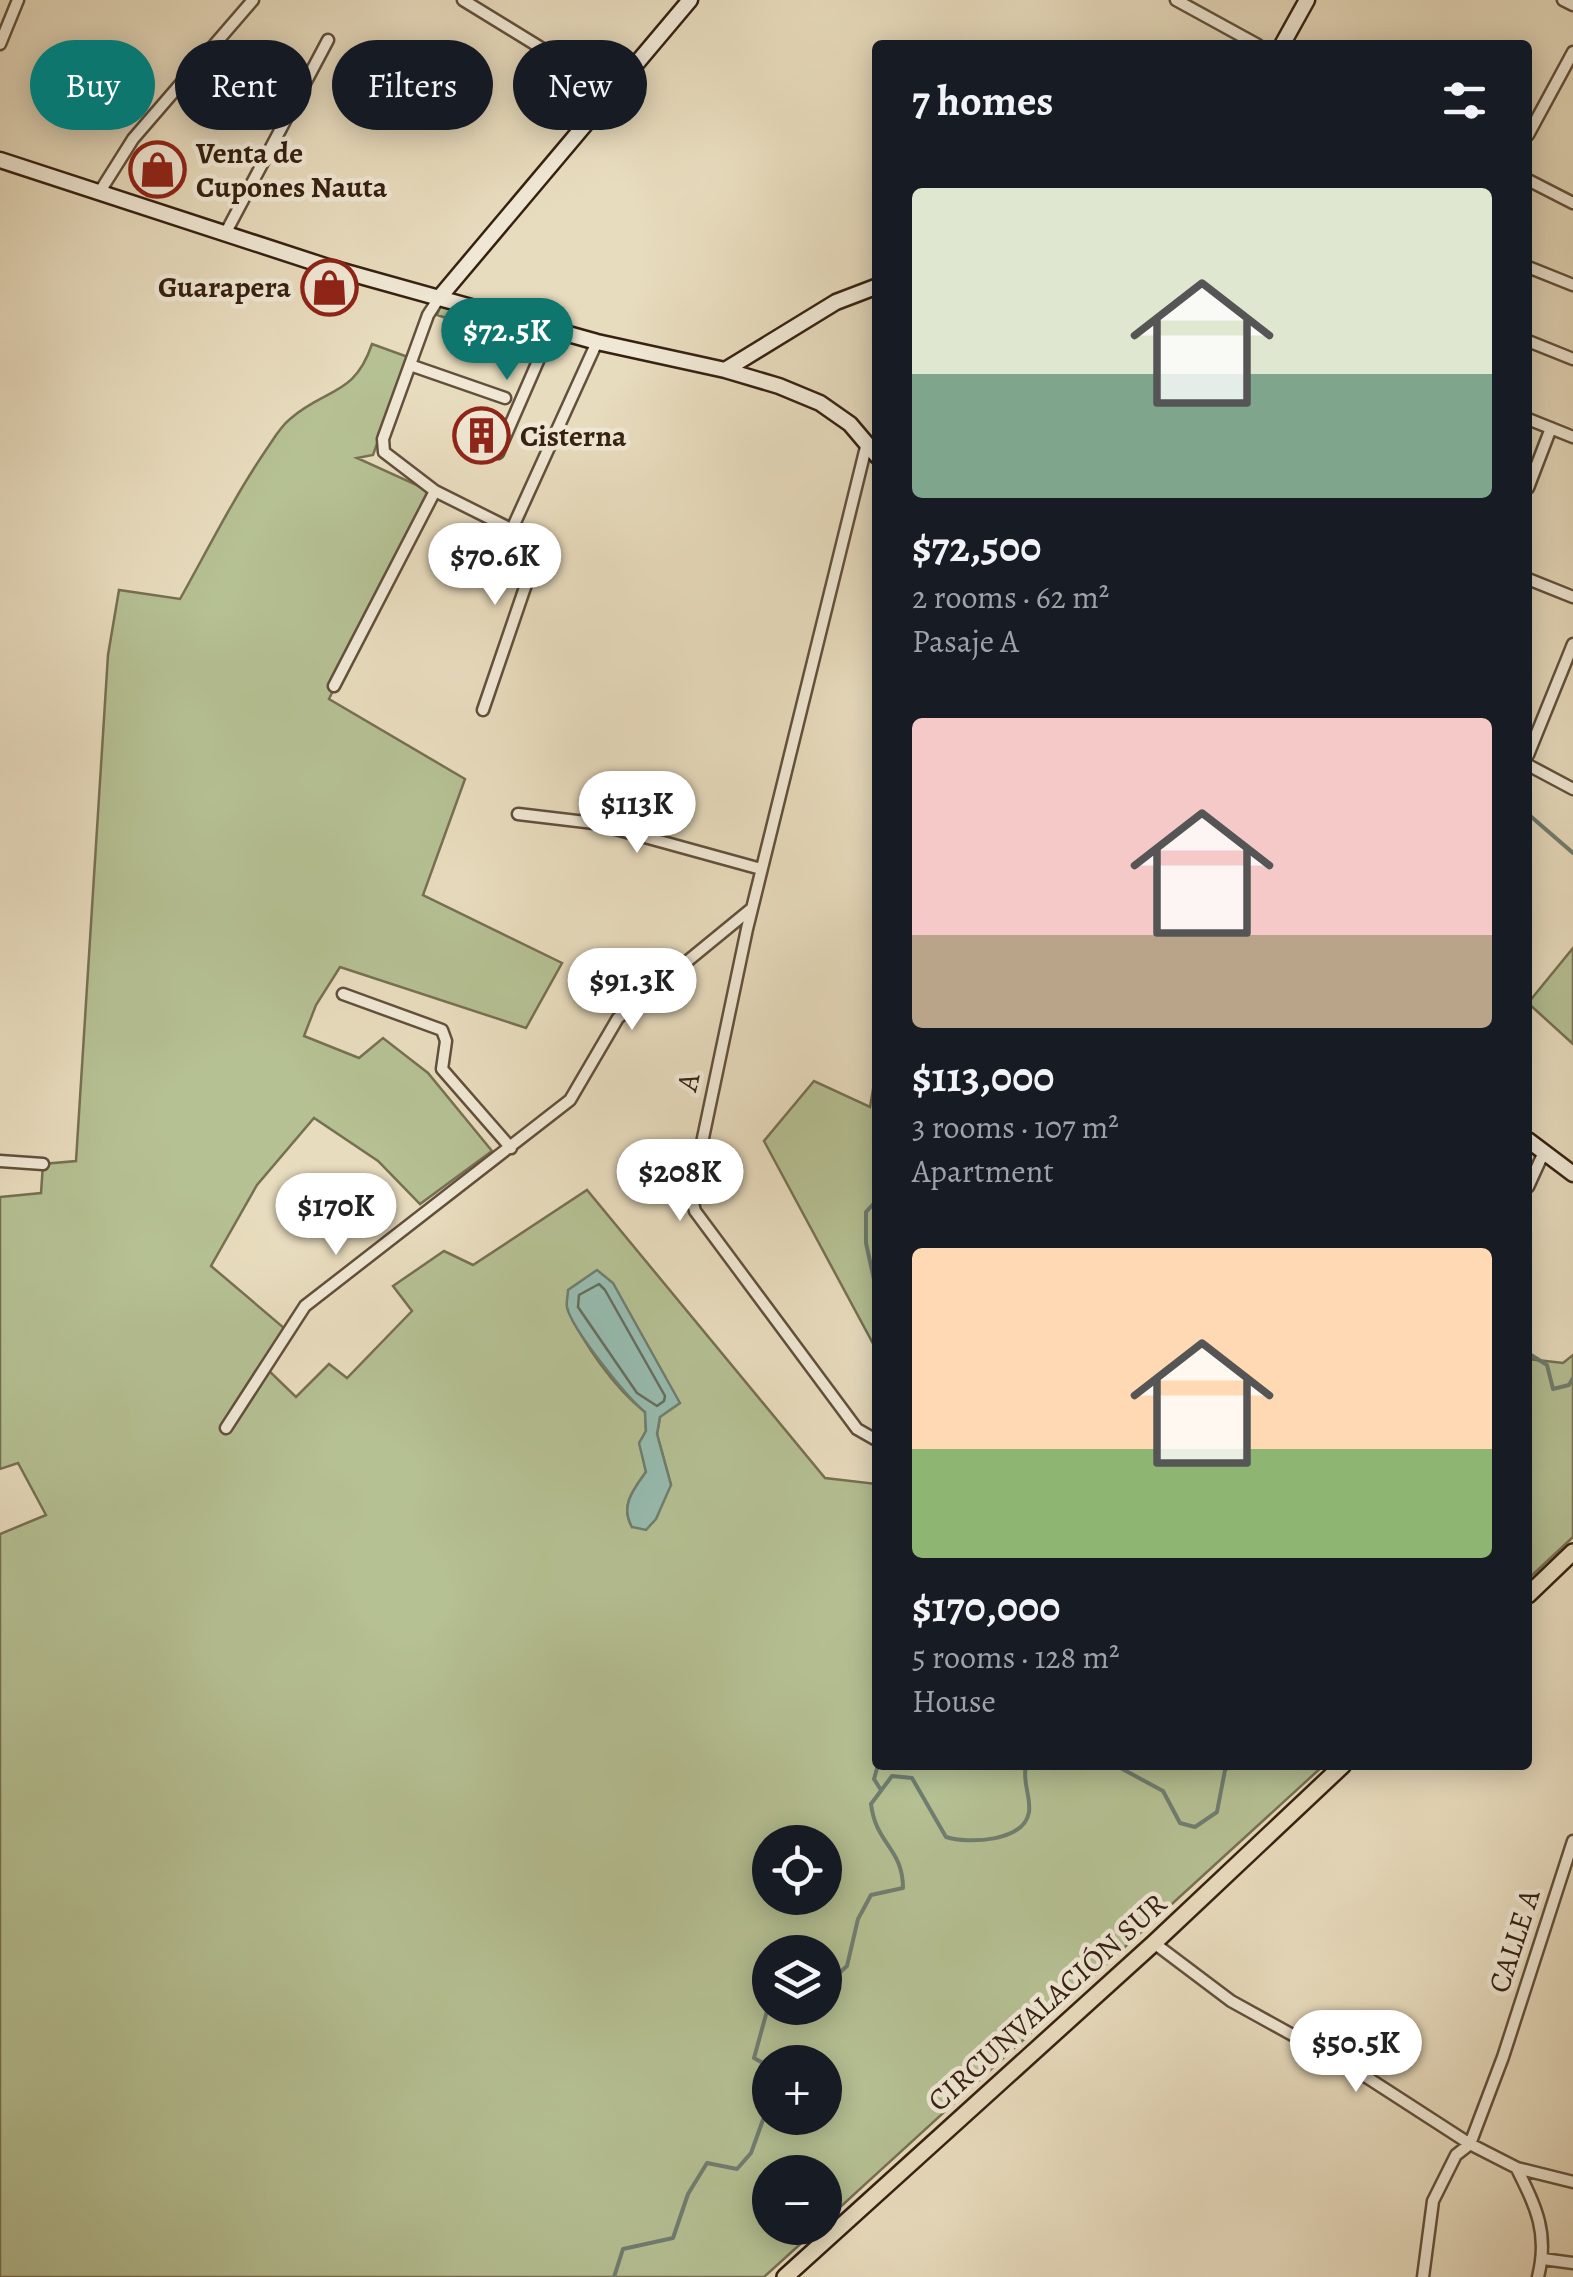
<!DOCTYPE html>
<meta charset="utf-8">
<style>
:root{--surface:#171b24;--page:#242831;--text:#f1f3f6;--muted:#9ea1a6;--accent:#0f766e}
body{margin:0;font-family:Alegreya,serif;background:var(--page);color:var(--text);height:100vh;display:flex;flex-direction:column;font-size:38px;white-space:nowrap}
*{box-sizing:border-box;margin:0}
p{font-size:32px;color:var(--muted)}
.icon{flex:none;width:55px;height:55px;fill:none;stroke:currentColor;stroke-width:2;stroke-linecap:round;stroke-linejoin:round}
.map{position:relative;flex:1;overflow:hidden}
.drawer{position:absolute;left:872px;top:40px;width:660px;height:1730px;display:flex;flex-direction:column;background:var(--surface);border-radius:10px;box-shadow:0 5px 25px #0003}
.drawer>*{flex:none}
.banner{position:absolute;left:30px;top:40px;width:692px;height:90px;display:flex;gap:20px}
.fabs{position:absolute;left:752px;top:1825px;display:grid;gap:20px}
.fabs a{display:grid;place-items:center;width:90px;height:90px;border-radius:50%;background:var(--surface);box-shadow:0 5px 25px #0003;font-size:50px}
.price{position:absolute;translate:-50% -85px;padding:0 22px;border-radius:35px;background:#fff;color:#222;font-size:32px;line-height:65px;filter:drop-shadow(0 2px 5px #0008)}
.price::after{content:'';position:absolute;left:50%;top:60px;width:30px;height:22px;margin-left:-15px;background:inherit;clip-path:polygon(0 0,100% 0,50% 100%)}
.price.selected{background:var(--accent);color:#fff}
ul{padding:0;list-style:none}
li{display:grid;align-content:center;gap:20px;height:530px;padding:0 40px}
li span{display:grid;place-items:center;height:310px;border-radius:10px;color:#555}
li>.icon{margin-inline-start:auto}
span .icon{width:180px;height:180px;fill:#fffc;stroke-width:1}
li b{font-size:42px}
h2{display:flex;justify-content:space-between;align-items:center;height:120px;padding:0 40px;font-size:42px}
.pill{padding:0 35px;border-radius:45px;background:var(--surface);box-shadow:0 5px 25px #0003;font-size:35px;line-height:90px}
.pill.selected{background:var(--accent);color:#fff}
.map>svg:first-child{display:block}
.green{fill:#b5c093;stroke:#767052;stroke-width:2.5;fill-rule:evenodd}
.water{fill:#97bcb0;stroke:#707e70;stroke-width:2.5}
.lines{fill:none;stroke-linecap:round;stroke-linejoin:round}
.shore{stroke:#666e60;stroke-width:2.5}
.stream{stroke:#707e70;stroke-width:4}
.street-casing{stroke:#62503c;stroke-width:15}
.secondary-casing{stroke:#362111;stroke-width:19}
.primary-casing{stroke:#362111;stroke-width:20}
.street{stroke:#f0e8d5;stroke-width:10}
.secondary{stroke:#f0e8d5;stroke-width:14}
.primary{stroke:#e8dcbe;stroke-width:15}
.labels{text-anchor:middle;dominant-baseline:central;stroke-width:9;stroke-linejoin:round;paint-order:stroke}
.poi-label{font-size:30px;font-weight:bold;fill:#362111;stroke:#f0e8d5;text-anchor:start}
.street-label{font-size:30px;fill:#362111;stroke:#f0e8d5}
</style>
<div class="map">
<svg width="1573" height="2277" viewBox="0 0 1573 2277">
<rect width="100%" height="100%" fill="#e8dcbe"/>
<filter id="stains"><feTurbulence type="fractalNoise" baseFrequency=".002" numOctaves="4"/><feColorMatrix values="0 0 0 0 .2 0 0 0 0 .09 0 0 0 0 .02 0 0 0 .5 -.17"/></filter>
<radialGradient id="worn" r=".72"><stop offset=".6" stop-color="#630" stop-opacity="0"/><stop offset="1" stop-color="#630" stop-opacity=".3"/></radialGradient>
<path class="green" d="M440 306 546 340 542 349 437 315Z
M372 344 408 357 373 455 357 458 430 491 329 699 465 779 423 895 562 963 526 1028 340 967 316 1005 304 1036 359 1058 383 1038 428 1073 492 1151 420 1204 378 1161 314 1118 257 1185 211 1266 284 1328 267 1369 296 1397 329 1364 347 1378 412 1311 393 1286 444 1251 473 1265 587 1190 825 1478 877 1484 878 1765H1324L825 2221V2172H770V2228H818L764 2277H0V1534L46 1515 18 1463 0 1469V1197L41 1193 43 1164 76 1161 108 655 119 590 180 599C208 549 234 497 266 450 273 440 280 427 290 419 327 387 354 397 372 344ZM567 1308 660 1417 657 1434 671 1485 632 1527C620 1506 633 1490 646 1472L640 1443 646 1431 645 1412C613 1387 584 1344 567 1308ZM770 1842H825V1898H770ZM770 1952H825V2008H770ZM770 2062H825V2118H770Z
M1573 948V1044L1528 1003Z
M877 1066V1351L764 1141 814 1081 870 1107Z
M1573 1355V1537L1528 1579V1359L1563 1363Z"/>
<path class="water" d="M597 1270 613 1283 680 1403 660 1417 657 1434 671 1485 656 1519 646 1530 632 1527C620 1506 633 1490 646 1472L639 1443 646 1431 645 1412C627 1398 571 1328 567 1307 566 1301 568 1296 568 1290Z"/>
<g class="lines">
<path class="shore" d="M599 1284 605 1290 665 1396 664 1401 657 1406 637 1393 578 1307 579 1295Z"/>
<path class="stream" d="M1528 814 1573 853
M878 1199 866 1212V1243L878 1298
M1528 1357 1531 1355 1547 1365 1553 1389 1569 1385 1573 1378
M878 1765 874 1779 881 1790
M1115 1765 1163 1791 1180 1823 1195 1827 1217 1812 1225 1770 1231 1765
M825 1986 847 1966 858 1919 871 1895 903 1888C903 1848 876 1845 871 1804L892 1776 912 1778 946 1837C968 1844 1024 1842 1029 1812 1031 1796 1022 1782 1026 1765
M770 2000 754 2058 770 2067
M783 2062 801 2056 807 2062
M614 2277 623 2249 673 2238 688 2194 707 2163 737 2169 751 2153 764 2117H770"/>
<defs>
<path id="street" d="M463 0 611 91
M1176 0 1258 45
M1563 0 1573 5
M0 44 18 0
M1528 135 1573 52
M1528 180 1573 203
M99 193 133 139 253 0
M225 234 328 40
M1528 267 1573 285
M439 298 428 315 383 439 384 452 435 491 513 530
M1528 341 1573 359
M410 365 505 398
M1528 419 1573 437
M867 443 747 929 691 1195 695 1211 857 1429 878 1441
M498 453 552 329
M1528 488 1551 428
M1528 579 1573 597
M334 686 435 491
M483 710 533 564 510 552 507 540 597 342
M1528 755 1573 644
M1528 765 1573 789
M518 814 594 823 761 869
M343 994 442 1030 446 1041 442 1069 511 1148
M0 1161 43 1164
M1528 1187 1544 1152
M226 1428 305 1306 570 1100 618 1018 751 909
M1154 1943 1231 2001 1354 2069 1470 2144 1517 2168 1573 2182
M1517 2169C1536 2207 1549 2233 1538 2277
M1543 2259 1573 2263
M1423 2277 1433 2201 1456 2155 1470 2144 1503 2057 1573 1841"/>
<path id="secondary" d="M1282 45 1307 0
M0 160 328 267 597 342 725 370 779 386 820 403 850 424 878 457
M439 298 690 0
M725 370 836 302 878 286
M1528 1140 1573 1174"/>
<path id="primary" d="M1528 1595 1573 1552
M785 2277 1154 1943 1343 1765"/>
</defs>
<use href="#street" class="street-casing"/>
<use href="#secondary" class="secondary-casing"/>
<use href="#primary" class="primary-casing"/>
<use href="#street" class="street"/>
<use href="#secondary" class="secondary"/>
<use href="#primary" class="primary"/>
</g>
<defs>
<symbol id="shop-ring" viewBox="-11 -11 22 22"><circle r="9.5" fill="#f0e8d5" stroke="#8f2418" stroke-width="1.5"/><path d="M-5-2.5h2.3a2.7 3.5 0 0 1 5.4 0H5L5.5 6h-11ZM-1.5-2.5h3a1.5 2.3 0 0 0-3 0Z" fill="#8f2418"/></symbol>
<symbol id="building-ring" viewBox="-11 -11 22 22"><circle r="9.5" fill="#f0e8d5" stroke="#8f2418" stroke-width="1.5"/><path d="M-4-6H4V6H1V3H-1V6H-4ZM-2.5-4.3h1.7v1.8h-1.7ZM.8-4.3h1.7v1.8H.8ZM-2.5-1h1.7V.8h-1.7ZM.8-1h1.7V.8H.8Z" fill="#8f2418"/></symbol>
</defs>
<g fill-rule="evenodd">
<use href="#shop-ring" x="126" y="138" width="63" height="63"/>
<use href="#shop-ring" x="298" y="256" width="63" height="63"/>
<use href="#building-ring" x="450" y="404" width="63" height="63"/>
</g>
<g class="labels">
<g class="poi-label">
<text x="196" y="153">Venta de<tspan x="196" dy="34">Cupones Nauta</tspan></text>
<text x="291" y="287" text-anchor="end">Guarapera</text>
<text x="520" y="436">Cisterna</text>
</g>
<g class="street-label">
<text transform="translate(688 1082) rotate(-77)">A</text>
<text transform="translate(1514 1941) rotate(-72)">CALLE A</text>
<text transform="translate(1047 2002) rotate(-42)">CIRCUNVALACIÓN SUR</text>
</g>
</g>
<rect width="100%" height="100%" filter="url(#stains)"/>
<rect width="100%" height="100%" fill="url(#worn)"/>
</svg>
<div class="fabs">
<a><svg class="icon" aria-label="locate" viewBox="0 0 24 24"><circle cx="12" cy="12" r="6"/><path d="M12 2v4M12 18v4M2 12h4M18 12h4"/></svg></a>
<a><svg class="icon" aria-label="layers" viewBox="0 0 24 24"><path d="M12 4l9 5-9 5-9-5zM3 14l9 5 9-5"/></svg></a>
<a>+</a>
<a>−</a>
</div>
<b class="price selected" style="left:507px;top:383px">$72.5K</b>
<b class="price" style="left:495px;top:608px">$70.6K</b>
<b class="price" style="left:637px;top:856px">$113K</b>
<b class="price" style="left:632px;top:1033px">$91.3K</b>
<b class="price" style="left:680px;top:1224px">$208K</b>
<b class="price" style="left:336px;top:1258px">$170K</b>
<b class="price" style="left:1356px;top:2095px">$50.5K</b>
<div class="banner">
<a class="pill selected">Buy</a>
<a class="pill">Rent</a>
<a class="pill">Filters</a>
<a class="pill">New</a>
</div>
<section class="drawer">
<h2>7 homes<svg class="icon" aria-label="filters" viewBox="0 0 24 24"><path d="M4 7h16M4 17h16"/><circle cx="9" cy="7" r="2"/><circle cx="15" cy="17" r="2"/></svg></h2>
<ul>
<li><span style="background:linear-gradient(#dfe7d0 60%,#7fa58c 0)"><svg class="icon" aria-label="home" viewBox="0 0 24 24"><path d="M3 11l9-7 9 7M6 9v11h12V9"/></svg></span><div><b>$72,500</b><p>2 rooms · 62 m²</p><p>Pasaje A</p></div></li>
<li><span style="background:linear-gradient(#f6c9c9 70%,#b9a48a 0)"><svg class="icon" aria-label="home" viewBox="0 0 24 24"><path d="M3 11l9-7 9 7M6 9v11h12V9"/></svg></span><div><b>$113,000</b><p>3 rooms · 107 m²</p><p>Apartment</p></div></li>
<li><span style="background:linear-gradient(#ffd9b3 65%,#8fb573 0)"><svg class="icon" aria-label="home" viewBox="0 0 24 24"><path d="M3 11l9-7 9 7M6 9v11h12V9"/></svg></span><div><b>$170,000</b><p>5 rooms · 128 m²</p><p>House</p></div></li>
</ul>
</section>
</div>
